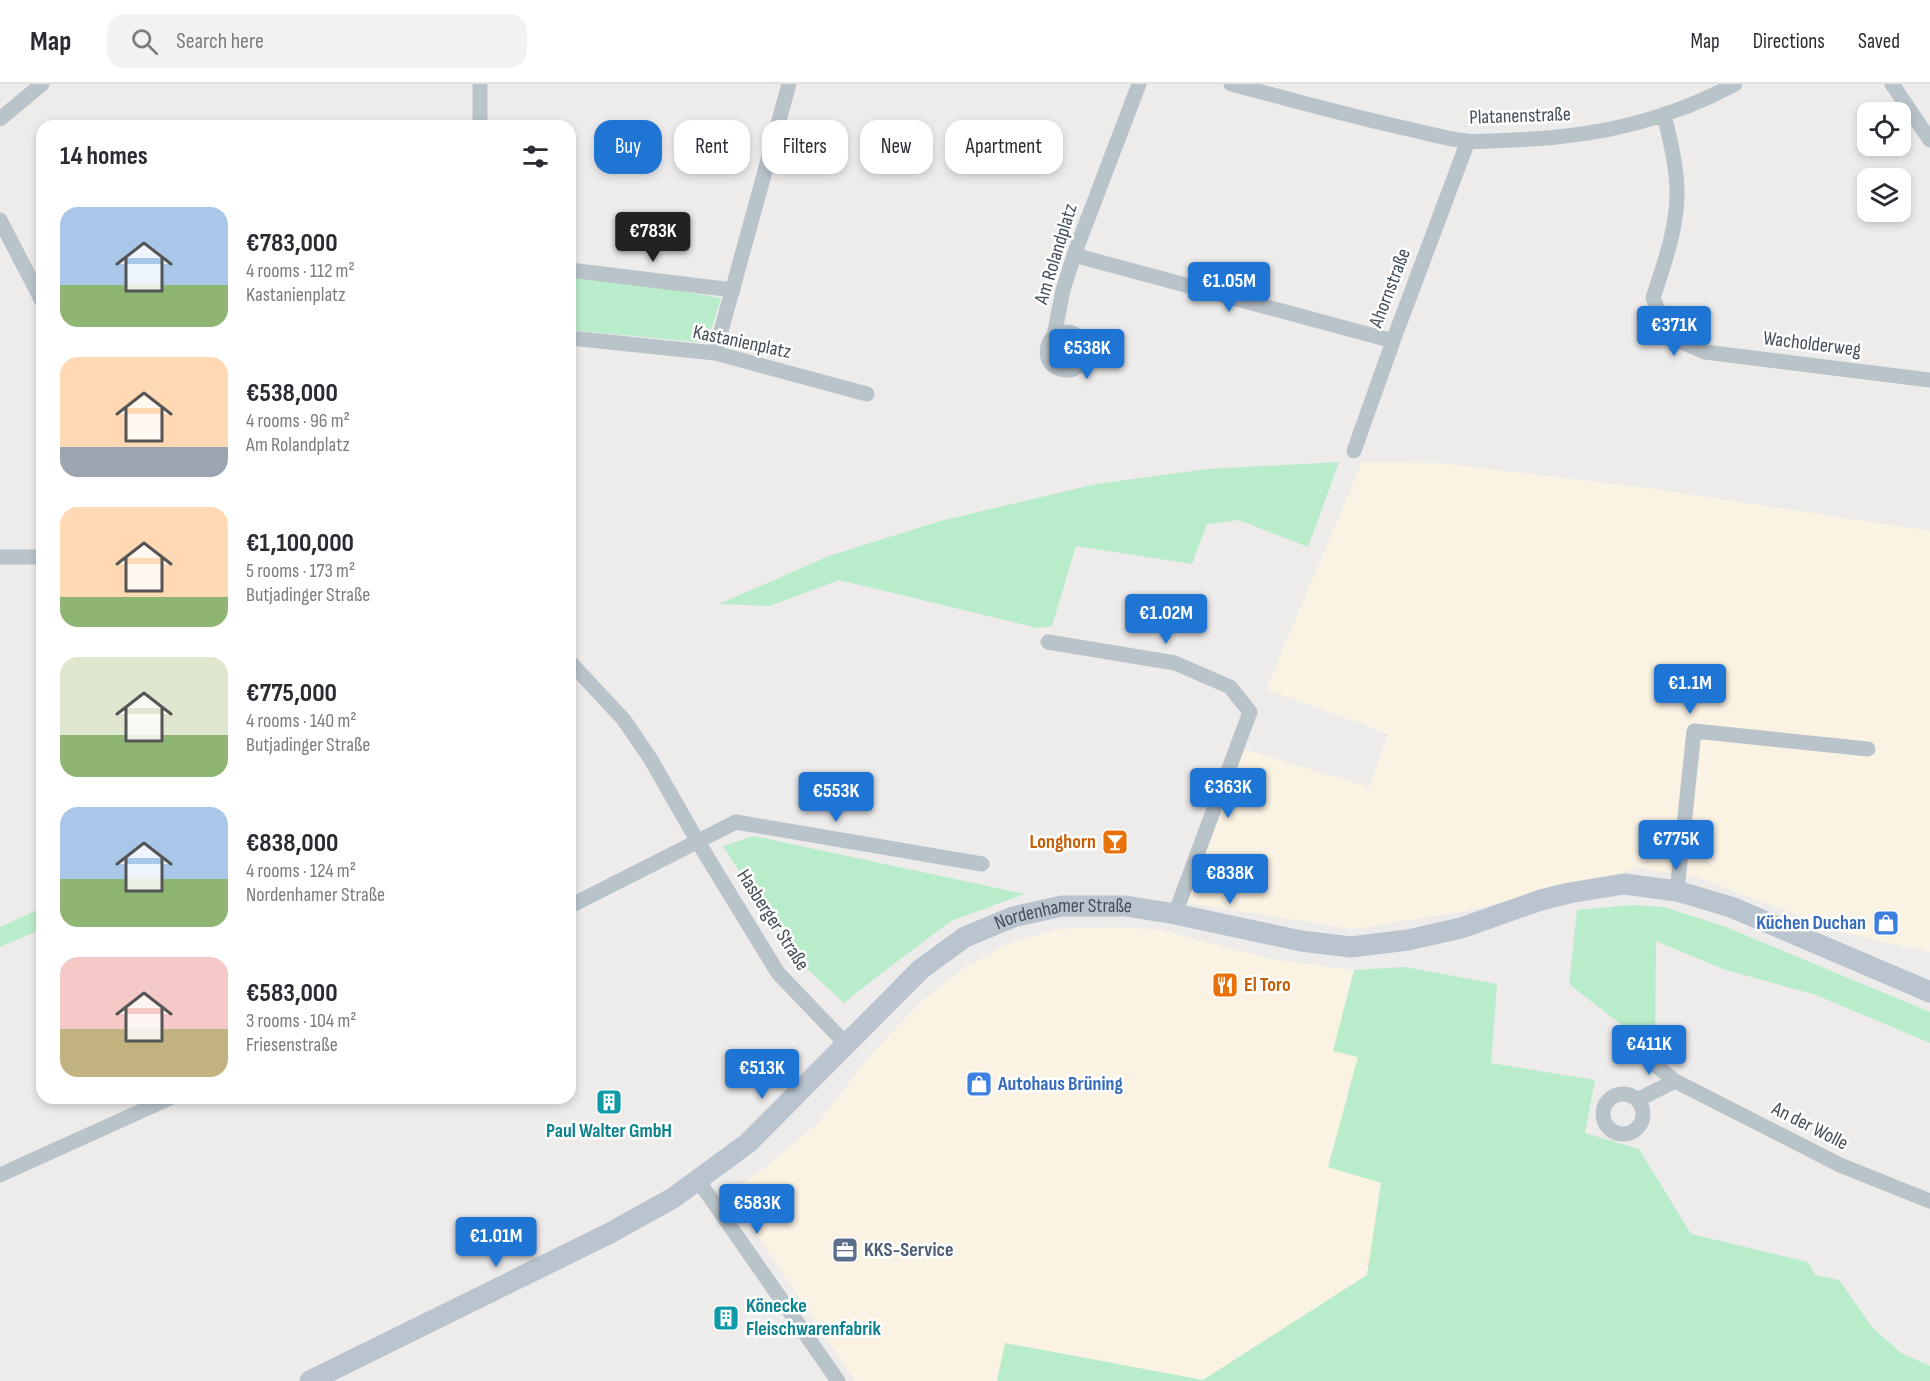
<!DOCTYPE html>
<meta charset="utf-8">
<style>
:root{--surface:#fff;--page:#f2f2f3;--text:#2b2b33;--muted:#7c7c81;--line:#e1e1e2;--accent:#1f75d4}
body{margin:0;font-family:"Sofia Sans Condensed",sans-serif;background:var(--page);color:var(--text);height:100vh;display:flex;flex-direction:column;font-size:22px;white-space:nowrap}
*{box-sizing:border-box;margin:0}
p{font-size:20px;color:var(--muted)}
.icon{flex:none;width:33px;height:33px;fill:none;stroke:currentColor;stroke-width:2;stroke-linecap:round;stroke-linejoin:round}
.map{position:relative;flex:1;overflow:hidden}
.sheet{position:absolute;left:36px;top:36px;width:540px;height:984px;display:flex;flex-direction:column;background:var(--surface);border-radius:18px;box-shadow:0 3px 9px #0003}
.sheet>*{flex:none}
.guide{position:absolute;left:594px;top:36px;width:570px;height:54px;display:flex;gap:12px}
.controls{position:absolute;left:1857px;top:18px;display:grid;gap:12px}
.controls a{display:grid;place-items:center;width:54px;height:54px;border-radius:12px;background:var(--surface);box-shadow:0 3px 9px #0003;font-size:30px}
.price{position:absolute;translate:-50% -51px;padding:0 14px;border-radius:6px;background:var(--accent);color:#fff;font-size:20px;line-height:39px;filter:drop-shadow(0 2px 3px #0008)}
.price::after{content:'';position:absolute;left:50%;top:36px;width:18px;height:14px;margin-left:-9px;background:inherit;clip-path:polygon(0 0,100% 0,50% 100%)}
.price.on{background:#222;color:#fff}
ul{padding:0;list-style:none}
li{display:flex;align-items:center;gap:18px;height:150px;padding:0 24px}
li span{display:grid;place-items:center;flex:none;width:168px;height:120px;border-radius:18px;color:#555}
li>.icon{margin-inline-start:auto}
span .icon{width:72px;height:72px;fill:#fffc;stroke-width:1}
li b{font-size:26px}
h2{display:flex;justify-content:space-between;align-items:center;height:72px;padding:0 24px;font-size:26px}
.chip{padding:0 21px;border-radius:18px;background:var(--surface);box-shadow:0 3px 9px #0003;font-size:21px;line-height:54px}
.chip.on{background:var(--accent);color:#fff}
header{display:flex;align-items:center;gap:36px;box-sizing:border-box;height:84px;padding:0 30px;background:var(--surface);border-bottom:2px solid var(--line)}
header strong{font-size:28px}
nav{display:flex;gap:33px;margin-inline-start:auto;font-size:21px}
.search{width:420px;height:54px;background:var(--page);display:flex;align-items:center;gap:15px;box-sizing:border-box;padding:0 21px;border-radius:18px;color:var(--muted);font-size:22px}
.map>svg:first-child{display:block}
.commercial{fill:#faf2e3}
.green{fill:#b9eccb}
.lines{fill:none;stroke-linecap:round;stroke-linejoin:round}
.street{stroke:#b9c3ca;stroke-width:15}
.secondary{stroke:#b9c4cf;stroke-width:21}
.labels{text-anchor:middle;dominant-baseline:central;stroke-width:5;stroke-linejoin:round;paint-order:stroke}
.street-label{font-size:20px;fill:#444f58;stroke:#fff}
.food-label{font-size:20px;font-weight:bold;fill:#c56008;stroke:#fff;text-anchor:end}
.shop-label{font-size:20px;font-weight:bold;fill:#366cbe;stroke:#fff;text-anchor:end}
.culture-label{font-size:20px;font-weight:bold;fill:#0d838f;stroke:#fff}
.service-label{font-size:20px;font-weight:bold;fill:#4e5e75;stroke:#fff;text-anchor:start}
</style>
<header>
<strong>Map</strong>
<div class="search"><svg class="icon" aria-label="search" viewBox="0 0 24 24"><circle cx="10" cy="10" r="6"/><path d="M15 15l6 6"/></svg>Search here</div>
<nav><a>Map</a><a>Directions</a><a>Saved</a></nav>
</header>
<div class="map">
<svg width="1930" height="1297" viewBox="0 0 1930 1297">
<rect width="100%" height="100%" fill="#eeebeb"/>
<path class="commercial" d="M1362 378 1438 379 1648 404 1930 447V868L1846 849 1699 794 1640 784 1467 827 1353 845 1187 819 1240 664 1369 703 1388 650 1266 605Z
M1108 843 1161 846 1276 876 1354 886 1333 967 1358 973 1328 1083 1381 1098 1367 1191 1203 1296 1005 1259 997 1297H855L728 1108 763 1085 818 1039 870 971 923 916 964 884 1010 859 1058 845Z"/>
<path class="green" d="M570 191 646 201 721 214 707 259 570 246Z
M1339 378 1308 463 1239 436 1207 440 1192 480 1076 462 1052 542 1038 544 839 496 770 522 719 520 829 472 940 437 1096 400 1208 385Z
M754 752 1025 810 951 837 879 891 844 919 794 873 723 762Z
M1632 821 1664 823 1726 843 1930 928V959L1816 911 1723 885 1656 857 1655 959 1649 962 1569 900 1577 826Z
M42 824V845L0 863V843Z
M1405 883 1497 900 1491 979 1595 996 1585 1049 1639 1065 1691 1150 1808 1178 1815 1191 1839 1196 1873 1244 1901 1269 1930 1282V1297H997L1005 1259 1203 1296 1367 1191 1381 1099 1328 1083 1358 973 1333 967 1354 886Z"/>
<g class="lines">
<path class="street" d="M1231 0C1292 16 1352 33 1413 46 1430 50 1448 55 1466 57 1481 59 1497 56 1512 56 1589 54 1667 37 1735 0
M1892 0 1930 56
M1664 30C1670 56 1677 83 1677 109 1677 145 1664 180 1653 214L1670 253 1705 268 1930 296
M0 35 42 0
M480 42V0
M0 136 42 217
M1074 171 1393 257
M570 186 733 206
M1054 252C1088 232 1096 294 1061 285 1044 281 1044 262 1054 252L1063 206 1074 171 1139 0
M570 254 715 269 867 310
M715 269 789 0
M1354 367 1393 257 1468 57
M0 473H42
M1048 558 1175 579 1230 603 1250 628 1175 830
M570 578 624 636 650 674 698 758 778 889 845 959
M1677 807 1694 647 1868 665
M570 822 736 738 982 780
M1650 977 1675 997 1840 1081 1930 1117
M1603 1030a20 20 0 1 1 40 0a20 20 0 1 1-40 0Z
M1637 1016 1675 997
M0 1091 170 1014
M698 1096 838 1297"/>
<path class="secondary" id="s1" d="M310 1297 610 1149 673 1114 748 1059 921 885 965 853 1013 833 1062 822H1126L1175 830 1301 857 1351 863 1408 856 1461 844 1541 816 1569 809 1624 800 1677 807 1731 823 1930 908"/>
</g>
<defs>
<symbol id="bar-square" viewBox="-11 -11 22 22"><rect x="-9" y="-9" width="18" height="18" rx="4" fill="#e8710a" stroke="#fff"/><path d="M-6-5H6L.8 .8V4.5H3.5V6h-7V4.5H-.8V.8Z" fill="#fff"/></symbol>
<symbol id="shop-square" viewBox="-11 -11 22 22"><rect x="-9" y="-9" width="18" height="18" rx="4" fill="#3f7fe0" stroke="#fff"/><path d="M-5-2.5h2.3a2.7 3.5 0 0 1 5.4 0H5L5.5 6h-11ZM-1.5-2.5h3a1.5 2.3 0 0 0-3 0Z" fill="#fff"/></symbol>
<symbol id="restaurant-square" viewBox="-11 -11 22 22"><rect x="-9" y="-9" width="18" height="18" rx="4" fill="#e8710a" stroke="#fff"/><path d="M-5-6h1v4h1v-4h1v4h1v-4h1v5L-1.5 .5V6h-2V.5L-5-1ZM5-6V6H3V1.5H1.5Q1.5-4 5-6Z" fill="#fff"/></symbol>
<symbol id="building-square" viewBox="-11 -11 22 22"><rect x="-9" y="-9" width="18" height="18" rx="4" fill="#0f9aa8" stroke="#fff"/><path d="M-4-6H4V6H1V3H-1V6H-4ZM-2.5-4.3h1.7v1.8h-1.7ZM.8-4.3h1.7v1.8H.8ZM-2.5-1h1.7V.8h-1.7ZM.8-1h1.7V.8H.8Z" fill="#fff"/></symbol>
<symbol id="office-square" viewBox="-11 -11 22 22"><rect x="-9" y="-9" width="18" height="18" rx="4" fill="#5c6f8a" stroke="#fff"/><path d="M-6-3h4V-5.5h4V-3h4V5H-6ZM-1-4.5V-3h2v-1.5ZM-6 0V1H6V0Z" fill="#fff"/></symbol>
</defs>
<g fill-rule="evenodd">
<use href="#bar-square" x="1100" y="743" width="30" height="30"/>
<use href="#shop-square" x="1871" y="824" width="30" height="30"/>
<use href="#restaurant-square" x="1210" y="886" width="30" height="30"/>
<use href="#shop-square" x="964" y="985" width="30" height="30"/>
<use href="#building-square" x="594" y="1003" width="30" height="30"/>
<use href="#office-square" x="830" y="1151" width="30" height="30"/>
<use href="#building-square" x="711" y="1219" width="30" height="30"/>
</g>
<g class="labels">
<g class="street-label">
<text transform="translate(1520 32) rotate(-2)">Platanenstraße</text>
<text transform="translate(1056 170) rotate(-73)">Am Rolandplatz</text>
<text transform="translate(1390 204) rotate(-69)">Ahornstraße</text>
<text transform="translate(742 258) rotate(12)">Kastanienplatz</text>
<text transform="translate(1812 260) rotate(7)">Wacholderweg</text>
<text stroke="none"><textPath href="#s1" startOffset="902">Nordenhamer Straße</textPath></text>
<text transform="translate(773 836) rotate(57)">Hasberger Straße</text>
<text transform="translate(1810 1042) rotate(27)">An der Wolle</text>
</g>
<g class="food-label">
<text x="1096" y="758">Longhorn</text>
<text x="1244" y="901" text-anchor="start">El Toro</text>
</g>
<g class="shop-label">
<text x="1866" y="839">Küchen Duchan</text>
<text x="998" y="1000" text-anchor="start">Autohaus Brüning</text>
</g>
<g class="culture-label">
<text x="609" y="1047">Paul Walter GmbH</text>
<text x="746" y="1222" text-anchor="start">Könecke<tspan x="746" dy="23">Fleischwarenfabrik</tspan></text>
</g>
<g class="service-label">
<text x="864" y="1166">KKS-Service</text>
</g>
</g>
</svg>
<div class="controls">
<a><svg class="icon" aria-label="locate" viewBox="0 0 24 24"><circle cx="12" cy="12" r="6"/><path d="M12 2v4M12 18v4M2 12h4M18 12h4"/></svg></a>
<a><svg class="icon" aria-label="layers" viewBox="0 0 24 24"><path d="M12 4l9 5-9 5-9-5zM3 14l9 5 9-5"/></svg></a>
</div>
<b class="price on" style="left:653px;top:179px">€783K</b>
<b class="price" style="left:1229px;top:229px">€1.05M</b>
<b class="price" style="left:1674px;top:273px">€371K</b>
<b class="price" style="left:1087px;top:296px">€538K</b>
<b class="price" style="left:1166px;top:561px">€1.02M</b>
<b class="price" style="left:1690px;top:631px">€1.1M</b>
<b class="price" style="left:1228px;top:735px">€363K</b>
<b class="price" style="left:836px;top:739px">€553K</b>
<b class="price" style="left:1676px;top:787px">€775K</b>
<b class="price" style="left:1230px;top:821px">€838K</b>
<b class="price" style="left:1649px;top:992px">€411K</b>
<b class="price" style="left:762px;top:1016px">€513K</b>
<b class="price" style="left:757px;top:1151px">€583K</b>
<b class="price" style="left:496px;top:1184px">€1.01M</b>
<div class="guide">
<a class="chip on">Buy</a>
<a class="chip">Rent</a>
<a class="chip">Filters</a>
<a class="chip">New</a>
<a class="chip">Apartment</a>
</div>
<section class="sheet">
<h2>14 homes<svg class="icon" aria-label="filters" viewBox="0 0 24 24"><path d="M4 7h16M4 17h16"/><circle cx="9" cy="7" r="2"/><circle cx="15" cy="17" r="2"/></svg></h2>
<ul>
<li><span style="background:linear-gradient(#a9c7e8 65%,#8fb573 0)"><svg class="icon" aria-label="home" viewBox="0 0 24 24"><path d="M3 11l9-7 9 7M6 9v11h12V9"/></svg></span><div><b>€783,000</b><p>4 rooms · 112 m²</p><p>Kastanienplatz</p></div></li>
<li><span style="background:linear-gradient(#ffd9b3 75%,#9aa5b1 0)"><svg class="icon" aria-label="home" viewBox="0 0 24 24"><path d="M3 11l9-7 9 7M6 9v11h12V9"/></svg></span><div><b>€538,000</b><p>4 rooms · 96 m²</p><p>Am Rolandplatz</p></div></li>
<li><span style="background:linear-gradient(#ffd9b3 75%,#8fb573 0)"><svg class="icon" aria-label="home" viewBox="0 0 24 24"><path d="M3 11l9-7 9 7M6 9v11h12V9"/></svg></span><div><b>€1,100,000</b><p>5 rooms · 173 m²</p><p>Butjadinger Straße</p></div></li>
<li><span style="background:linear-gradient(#dfe7d0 65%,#8fb573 0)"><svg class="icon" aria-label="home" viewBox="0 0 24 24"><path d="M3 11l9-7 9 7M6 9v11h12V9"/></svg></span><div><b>€775,000</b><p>4 rooms · 140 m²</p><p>Butjadinger Straße</p></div></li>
<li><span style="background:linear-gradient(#a9c7e8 60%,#8fb573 0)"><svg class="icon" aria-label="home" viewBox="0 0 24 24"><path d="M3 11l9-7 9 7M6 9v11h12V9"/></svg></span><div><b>€838,000</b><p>4 rooms · 124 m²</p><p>Nordenhamer Straße</p></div></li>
<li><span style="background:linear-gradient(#f6c9c9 60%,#c2b280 0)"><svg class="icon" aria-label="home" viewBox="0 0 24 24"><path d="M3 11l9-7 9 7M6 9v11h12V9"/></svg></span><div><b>€583,000</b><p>3 rooms · 104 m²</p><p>Friesenstraße</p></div></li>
</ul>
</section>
</div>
